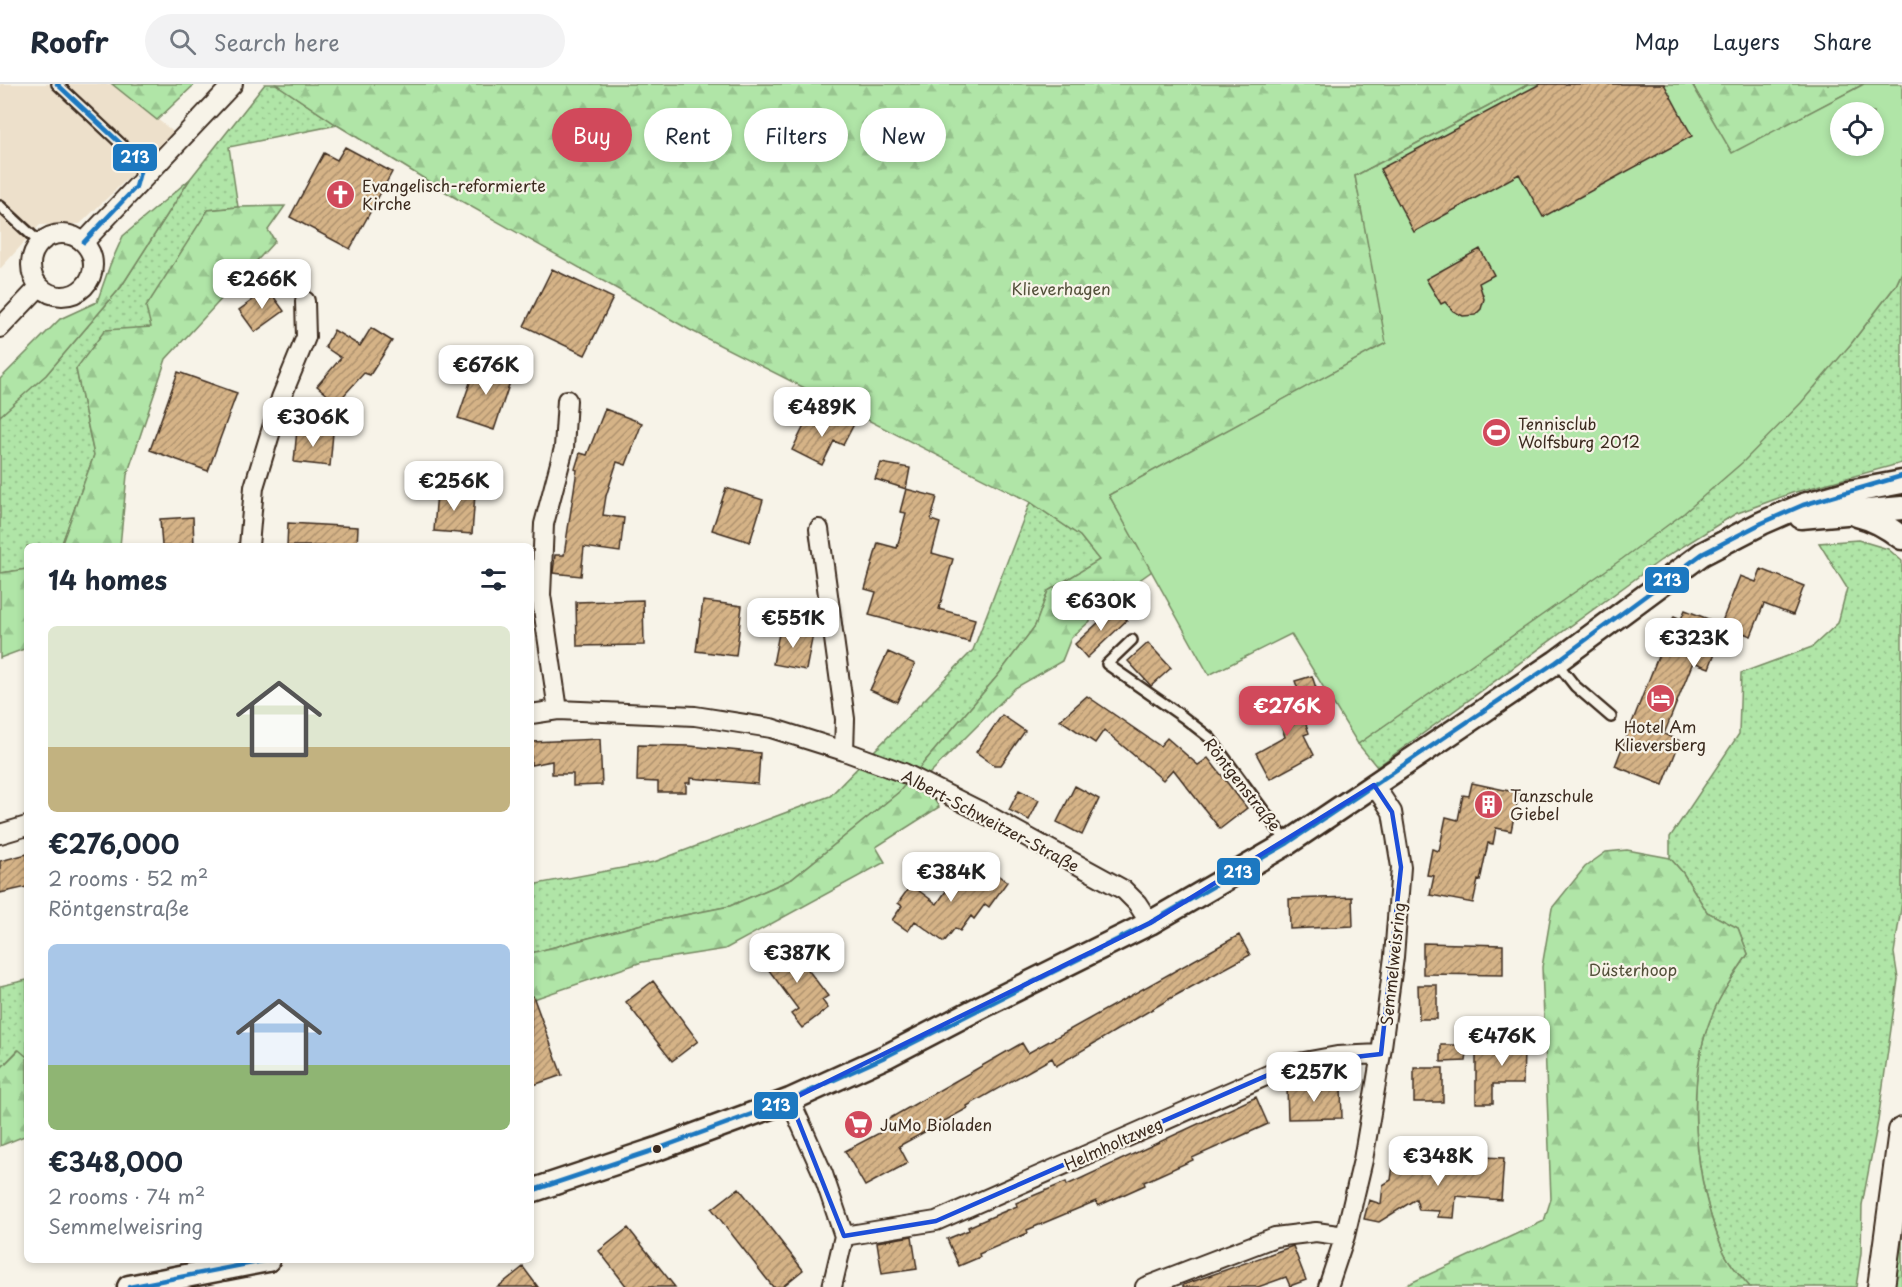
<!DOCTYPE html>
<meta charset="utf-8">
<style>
:root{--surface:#fff;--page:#f2f2f3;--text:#1f2937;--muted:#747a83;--line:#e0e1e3;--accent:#d1495b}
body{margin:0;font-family:"Playpen Sans",sans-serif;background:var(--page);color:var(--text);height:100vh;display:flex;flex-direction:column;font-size:22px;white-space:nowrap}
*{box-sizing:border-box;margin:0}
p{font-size:20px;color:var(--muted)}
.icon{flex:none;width:33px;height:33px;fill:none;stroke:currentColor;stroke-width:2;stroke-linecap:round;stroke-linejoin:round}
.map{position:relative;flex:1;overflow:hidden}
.side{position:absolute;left:24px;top:459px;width:510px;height:720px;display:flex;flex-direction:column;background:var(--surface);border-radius:9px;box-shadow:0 3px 9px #0003}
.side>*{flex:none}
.top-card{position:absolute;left:552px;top:24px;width:570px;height:54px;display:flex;gap:12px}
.tools{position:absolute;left:1830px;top:18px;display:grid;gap:12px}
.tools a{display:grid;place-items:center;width:54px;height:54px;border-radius:50%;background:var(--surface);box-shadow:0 3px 9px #0003;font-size:30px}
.price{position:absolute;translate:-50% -51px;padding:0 14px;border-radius:12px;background:#fff;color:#222;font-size:20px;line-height:39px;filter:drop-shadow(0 2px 3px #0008)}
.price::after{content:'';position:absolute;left:50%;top:36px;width:18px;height:14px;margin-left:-9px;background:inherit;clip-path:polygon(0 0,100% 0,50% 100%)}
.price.on{background:var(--accent);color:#fff}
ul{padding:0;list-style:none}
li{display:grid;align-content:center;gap:12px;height:318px;padding:0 24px}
li span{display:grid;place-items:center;height:186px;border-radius:9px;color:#555}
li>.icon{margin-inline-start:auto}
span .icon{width:108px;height:108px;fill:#fffc;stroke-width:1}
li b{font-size:26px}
h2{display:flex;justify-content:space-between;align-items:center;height:72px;padding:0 24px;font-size:26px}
.tag{padding:0 21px;border-radius:27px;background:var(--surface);box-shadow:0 3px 9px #0003;font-size:21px;line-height:54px}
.tag.on{background:var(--accent);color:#fff}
header{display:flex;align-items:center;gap:36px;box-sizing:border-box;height:84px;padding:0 30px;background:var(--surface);border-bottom:2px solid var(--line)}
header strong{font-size:28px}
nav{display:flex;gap:33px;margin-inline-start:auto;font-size:21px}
.search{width:420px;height:54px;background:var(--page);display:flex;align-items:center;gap:15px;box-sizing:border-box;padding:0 21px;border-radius:33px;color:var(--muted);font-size:22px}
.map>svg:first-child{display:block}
.built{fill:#ede0cb}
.grass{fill:url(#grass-dots);stroke:#768862;stroke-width:1.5}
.forest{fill:url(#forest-firs);stroke:#768862;stroke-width:1.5}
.pitch{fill:#b0e5a7;stroke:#768862;stroke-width:1.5;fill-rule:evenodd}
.building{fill:url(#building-hatch);stroke:#3b2a1e;stroke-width:1.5}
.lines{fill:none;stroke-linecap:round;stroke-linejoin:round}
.service-casing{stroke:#3b2a1e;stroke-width:14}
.minor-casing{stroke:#3b2a1e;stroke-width:22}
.tertiary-casing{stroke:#3b2a1e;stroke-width:27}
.secondary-casing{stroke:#3b2a1e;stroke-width:30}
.service{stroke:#f7f3e8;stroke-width:9}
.minor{stroke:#f7f3e8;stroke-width:18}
.tertiary{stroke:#f7f3e8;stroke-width:22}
.secondary{stroke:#f7f3e8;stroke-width:26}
.bus-1-casing{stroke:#f7f3e8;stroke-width:9}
.bus-1{stroke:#1c78c0;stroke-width:4.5}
.marked{fill:none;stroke:#1d4ed8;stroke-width:4.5;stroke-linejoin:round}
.bus-dot{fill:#3b2a1e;stroke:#f7f3e8;stroke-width:2}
.labels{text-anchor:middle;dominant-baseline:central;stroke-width:4.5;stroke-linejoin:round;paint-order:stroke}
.poi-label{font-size:16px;fill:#3b2a1e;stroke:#f7f3e8;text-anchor:start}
.park-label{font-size:16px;fill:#524f39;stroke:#f7f3e8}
.street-label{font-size:16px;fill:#3b2a1e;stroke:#f7f3e8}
.line-badge{stroke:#f7f3e8;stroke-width:2}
.badge-label{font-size:16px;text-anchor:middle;font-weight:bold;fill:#fff}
</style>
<header>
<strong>Roofr</strong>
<div class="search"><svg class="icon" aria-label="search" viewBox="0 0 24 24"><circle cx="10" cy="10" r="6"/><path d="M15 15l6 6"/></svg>Search here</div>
<nav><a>Map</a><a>Layers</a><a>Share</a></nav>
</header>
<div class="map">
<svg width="1902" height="1203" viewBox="0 0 1902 1203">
<defs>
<pattern id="grass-dots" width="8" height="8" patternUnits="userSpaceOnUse" patternTransform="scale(1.5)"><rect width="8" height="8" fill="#b0e5a7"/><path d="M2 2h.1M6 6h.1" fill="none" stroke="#98c58f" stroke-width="1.8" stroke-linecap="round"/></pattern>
<pattern id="forest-firs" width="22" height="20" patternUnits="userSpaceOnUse" patternTransform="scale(1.5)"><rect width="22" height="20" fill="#b0e5a7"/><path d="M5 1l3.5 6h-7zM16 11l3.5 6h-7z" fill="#98c58f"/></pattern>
<pattern id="building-hatch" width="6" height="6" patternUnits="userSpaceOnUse" patternTransform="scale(1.5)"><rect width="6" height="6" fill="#d5b387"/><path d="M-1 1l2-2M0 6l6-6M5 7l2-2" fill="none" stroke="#ae926e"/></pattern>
</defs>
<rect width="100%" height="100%" fill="#f7f3e8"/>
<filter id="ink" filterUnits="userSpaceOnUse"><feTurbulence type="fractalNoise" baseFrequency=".0167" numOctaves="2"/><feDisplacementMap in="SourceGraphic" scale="12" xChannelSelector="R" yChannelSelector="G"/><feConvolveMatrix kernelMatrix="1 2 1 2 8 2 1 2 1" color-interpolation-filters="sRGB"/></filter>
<g filter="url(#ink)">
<path class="built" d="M0 0H112L175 49 80 140 40 141 0 185Z"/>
<path class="grass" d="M265 0H276L337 41 229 63 238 123 207 126 151 243 76 285 94 371 61 462H27V485L0 489V330L46 291 121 203 190 95Z
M1902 188V379L1792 409 1735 430 1661 476 1377 683 1358 660 1684 429 1850 261 1896 201Z
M1030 418 1080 452 1100 477 1048 507 1035 542 999 590 899 708 792 795 730 822 650 838 531 869V801L654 778 830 712 973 566Z
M1858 456 1888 465 1902 477V818L1894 869 1898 895 1878 1037 1862 1121 1861 1169 1856 1203H1750C1741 1192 1728 1179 1723 1166 1695 1099 1683 997 1713 929 1721 908 1736 889 1748 870L1738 844 1707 828 1683 789 1670 774V753L1739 650 1741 589 1812 563 1838 539 1847 504 1819 459Z
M27 896V973L18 966 0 985V902Z
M1902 1142V1203H1893Z"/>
<path class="forest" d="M112 0H195L157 36Z
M276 0H1529L1355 92 1387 259 1109 411 1152 487 1124 507 1071 554 1062 577 1015 604 922 697 939 723 876 763 885 778 725 865 642 878 531 916V869L650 838 730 822 792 795 899 708 999 590 1035 542 1048 507 1099 476 1080 452 1030 418 690 246 454 113 337 41Z
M1692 0H1864L1732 70Z
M190 95 121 203 46 291 0 332V295L60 235 97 218 110 181 123 152Z
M285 122 268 146 275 157 166 275 127 391 120 462H61L94 371 76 285 105 246 151 243 146 223 208 126 238 123Z
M27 485V564L0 574V489Z
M1627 766 1670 774 1683 789 1707 828 1738 844 1748 870C1736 889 1721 908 1713 929 1683 997 1695 1099 1723 1166 1728 1179 1741 1192 1750 1203H1402L1544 1137 1551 1115 1542 883 1552 824 1585 783 1606 768Z
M19 966 27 973V1051L0 1062V985Z"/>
<path class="pitch" d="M1529 0H1692L1732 69 1864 0H1902V188L1896 201 1850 261 1801 319 1743 378 1684 429 1622 475 1358 660 1291 550 1209 591 1109 411 1386 259 1355 92ZM1840 28H1874V62H1840Z"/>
<path class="building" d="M1540 0H1664L1692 52 1543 133 1519 90 1414 148 1380 85Z
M345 63 392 88 350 165 290 133 324 69 337 76Z
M1480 165 1494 191 1479 199 1484 215 1481 225 1475 231 1463 232 1453 227 1445 218 1441 220 1426 195Z
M552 185 613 214 585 271 524 242Z
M268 205 284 227 255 248 239 226Z
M371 244 392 257 370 291 364 289 337 319 317 302 341 274 325 263 334 246 360 262Z
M477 278 513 289 494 346 458 334Z
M178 288 237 309 208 387 150 366Z
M605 325 642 339 626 381 617 378 606 412 603 431 624 434 620 468 584 463 581 492 553 489 555 471H564L577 386 575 385 580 369 587 371Z
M835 330 854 340 843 361 834 357 822 381 792 366 808 334 828 344Z
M297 345 333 349 330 382 294 378Z
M881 379 910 384 906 405 875 395Z
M726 404 763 416 750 458 712 446Z
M906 405 937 413 931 436 940 439 932 469 953 475 939 525 975 535 969 558 869 531 876 508 865 505 878 459 897 464 906 429 900 428Z
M437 407 475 410 472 450 434 447Z
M193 433 194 462H162L160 435Z
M288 439 358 443 357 462H287Z
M1761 485 1804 502 1793 531 1764 520 1751 552 1735 546 1730 557 1721 554 1709 584 1693 578 1664 650 1680 657 1663 701 1615 682 1674 532 1681 535 1685 526 1721 540 1740 492 1756 498Z
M643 516 644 561 577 562 576 518Z
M703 517 742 522 736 572 696 567Z
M1115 523 1127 536 1087 574 1075 560Z
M780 544 813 550 806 586 773 580Z
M1148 559 1171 584 1151 602 1128 577Z
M888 568 915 580 897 618 870 606Z
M1312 592 1318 610 1302 616 1295 597Z
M1294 605 1309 649 1304 651 1314 671 1270 695 1256 669 1285 653 1271 612Z
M1087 612 1160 662 1167 654 1198 681 1208 674 1247 724 1220 745 1173 685 1163 696 1104 646 1095 659 1060 636Z
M1002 631 1025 647 1001 681H994L976 668Z
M600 655 602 701 573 702V690H552V677L531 681V658Z
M638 661 690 662 760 669 758 700 690 694V699H686V708H658V698L637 697Z
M1472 699 1519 709 1511 747 1496 744 1493 760 1488 759 1480 797 1478 796 1473 819 1430 811 1434 792 1427 791 1432 765 1439 767 1446 733 1458 736 1463 711 1469 712Z
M1075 702 1099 715 1082 751 1057 738Z
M1019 706 1039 716 1029 736 1009 726Z
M27 770V803L0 809V777Z
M978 777 1007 798 989 823 985 820 974 835 971 832 960 847 955 844 944 858 915 837 908 847 892 836 902 822 898 819 911 801 937 820 959 788 966 793Z
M1352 813 1353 842 1290 845 1289 815Z
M1239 851 1250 871 1171 914 1056 982 1052 974 967 1022 968 1024 899 1062 908 1079 865 1102 845 1067 889 1044 885 1037 1022 959 1028 969Z
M787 858 828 912 822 916 828 924 802 944 791 930 798 925 762 877Z
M1423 859 1503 861V891L1423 890Z
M653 897 698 957 672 977 626 918Z
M1418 901H1437V935H1419Z
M531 912H533L562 991 531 1002Z
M1510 952H1539V968L1524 967 1523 1000H1493V1019H1476V967H1510Z
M1441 961H1468L1466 977 1441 978Z
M1414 984H1443V1018H1414Z
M1341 1003 1342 1034 1288 1035 1287 1004Z
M1256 1013 1268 1040 1192 1074 1193 1076 1144 1098 1145 1101 1098 1122 1096 1117 1027 1146 1028 1149 979 1170 980 1173 959 1182 947 1155 969 1146 968 1143 1017 1122 1016 1119 1066 1098 1067 1101Z
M1484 1073 1504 1074 1501 1116 1456 1112 1454 1134 1438 1133 1439 1127 1419 1126 1416 1115 1379 1138 1364 1135 1369 1116 1381 1120 1383 1101 1391 1096 1393 1081 1429 1082V1077L1484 1082Z
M739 1104 803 1186 782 1203H773L712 1125Z
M628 1144 675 1203H627L599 1167Z
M912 1152 917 1185 882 1190 877 1158Z
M1293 1162 1306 1196 1290 1202 1286 1193 1258 1203H1183V1201Z
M523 1183 538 1203H498Z"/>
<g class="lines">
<defs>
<path id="service" d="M57 0 136 74 140 88 139 95
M0 122 39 158
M1132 556 1107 580 1183 633 1210 654 1287 758
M1556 578 1575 602 1611 633"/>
<path id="minor" d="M31 181a31 31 0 1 1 62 0a31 31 0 1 1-62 0Z
M84 158 233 0
M0 244 39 203
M819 445 845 635 844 667
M249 462 254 403 281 314 306 253 305 217
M558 626 541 511 544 440 564 364 567 316
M531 630 558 626 695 632 771 644 844 667 904 689 978 726 1124 806 1137 819 1150 839
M0 750 27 742
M790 1016 823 1090 844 1152 832 1203
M844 1152 936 1137 1293 980 1337 972 1381 970
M1145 1203 1275 1153 1316 1148 1345 1152
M1328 1203 1345 1152 1363 1076 1381 970 1394 873 1401 783 1392 728 1374 701"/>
<path id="tertiary" d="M1857 431C1874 435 1888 443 1902 454
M1801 433 1902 424
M531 1107 657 1065 790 1016 887 972 981 923 1150 839 1288 759 1374 701 1556 578 1702 470 1762 439 1803 421 1849 408 1902 398
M129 1203 268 1176"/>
<path id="secondary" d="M1881 1203 1902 1047"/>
</defs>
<use href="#service" class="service-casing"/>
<use href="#minor" class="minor-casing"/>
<use href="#tertiary" class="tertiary-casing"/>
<use href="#secondary" class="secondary-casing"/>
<use href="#service" class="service"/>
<use href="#minor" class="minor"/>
<use href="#tertiary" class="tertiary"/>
<use href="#secondary" class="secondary"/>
<defs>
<path id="bus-1" d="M57 0 136 74 140 88 136 103 84 158
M531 1107 657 1065 790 1016 887 972 1150 839 1288 759 1556 578 1702 470 1762 439 1803 421 1902 392
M129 1203 268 1176"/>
</defs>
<use href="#bus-1" class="bus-1-casing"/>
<use href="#bus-1" class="bus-1"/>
</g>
</g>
<path class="marked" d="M1374 701 1392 728 1401 783 1381 970 1293 980 936 1137 844 1152 790 1016 1150 839Z"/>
<defs>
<symbol id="church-disc" viewBox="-11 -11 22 22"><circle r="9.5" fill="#d1495b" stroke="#f7f3e8"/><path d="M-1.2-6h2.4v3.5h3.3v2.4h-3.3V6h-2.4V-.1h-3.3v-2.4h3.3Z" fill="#fff"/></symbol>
<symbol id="stadium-disc" viewBox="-11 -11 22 22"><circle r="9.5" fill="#d1495b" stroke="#f7f3e8"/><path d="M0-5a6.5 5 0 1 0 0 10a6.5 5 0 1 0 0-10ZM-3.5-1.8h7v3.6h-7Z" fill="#fff"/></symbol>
<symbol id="hotel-disc" viewBox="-11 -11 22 22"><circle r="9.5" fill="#d1495b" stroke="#f7f3e8"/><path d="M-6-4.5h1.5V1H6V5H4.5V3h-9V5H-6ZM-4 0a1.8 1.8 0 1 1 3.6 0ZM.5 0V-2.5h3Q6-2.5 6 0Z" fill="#fff"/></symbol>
<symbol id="building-disc" viewBox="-11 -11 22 22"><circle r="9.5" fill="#d1495b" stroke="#f7f3e8"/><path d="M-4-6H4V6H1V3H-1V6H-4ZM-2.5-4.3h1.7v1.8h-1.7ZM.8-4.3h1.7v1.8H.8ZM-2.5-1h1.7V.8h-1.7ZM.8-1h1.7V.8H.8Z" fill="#fff"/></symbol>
<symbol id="supermarket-disc" viewBox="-11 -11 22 22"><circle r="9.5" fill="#d1495b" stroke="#f7f3e8"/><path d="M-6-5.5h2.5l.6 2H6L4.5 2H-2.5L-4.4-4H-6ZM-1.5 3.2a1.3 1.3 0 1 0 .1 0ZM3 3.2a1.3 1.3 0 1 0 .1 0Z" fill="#fff"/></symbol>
</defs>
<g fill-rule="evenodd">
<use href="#church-disc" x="324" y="94" width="33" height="33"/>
<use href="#stadium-disc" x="1480" y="332" width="33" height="33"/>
<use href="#hotel-disc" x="1644" y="598" width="33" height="33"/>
<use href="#building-disc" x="1472" y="704" width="33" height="33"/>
<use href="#supermarket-disc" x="842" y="1024" width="33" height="33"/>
</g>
<circle class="bus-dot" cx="657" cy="1065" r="5"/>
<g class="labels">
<g class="poi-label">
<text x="362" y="101">Evangelisch-reformierte<tspan x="362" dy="18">Kirche</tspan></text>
<text x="1518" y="339">Tennisclub<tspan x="1518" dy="18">Wolfsburg 2012</tspan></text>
<text x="1660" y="642" text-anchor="middle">Hotel Am<tspan x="1660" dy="18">Klieversberg</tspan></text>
<text x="1510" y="711">Tanzschule<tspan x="1510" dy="18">Giebel</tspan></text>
<text x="880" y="1040">JuMo Bioladen</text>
</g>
<g class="park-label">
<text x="1061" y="204">Klieverhagen</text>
<text x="1633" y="885">Düsterhoop</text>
</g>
<g class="street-label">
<text transform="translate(1243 700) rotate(52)">Röntgenstraße</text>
<text transform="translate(991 736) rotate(28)">Albert-Schweitzer-Straße</text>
<text transform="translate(1392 880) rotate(-84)">Semmelweisring</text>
<text transform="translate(1113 1059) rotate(-24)">Helmholtzweg</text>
</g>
</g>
<g class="line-badge">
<rect x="112" y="59" width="46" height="29" rx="6" fill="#1c78c0"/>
<rect x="1644" y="482" width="46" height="28" rx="6" fill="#1c78c0"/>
<rect x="1216" y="773" width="45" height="29" rx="6" fill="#1c78c0"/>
<rect x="753" y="1007" width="46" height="29" rx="6" fill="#1c78c0"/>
</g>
<g class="badge-label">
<text x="135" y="79">213</text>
<text x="1667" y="502">213</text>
<text x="1238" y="794">213</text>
<text x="776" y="1027">213</text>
</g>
</svg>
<div class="tools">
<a><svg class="icon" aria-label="locate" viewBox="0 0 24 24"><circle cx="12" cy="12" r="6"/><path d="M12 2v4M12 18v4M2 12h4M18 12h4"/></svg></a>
</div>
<b class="price" style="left:262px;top:226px">€266K</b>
<b class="price" style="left:486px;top:312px">€676K</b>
<b class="price" style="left:822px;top:354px">€489K</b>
<b class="price" style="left:313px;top:364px">€306K</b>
<b class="price" style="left:454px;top:428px">€256K</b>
<b class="price" style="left:1101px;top:548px">€630K</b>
<b class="price" style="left:793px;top:565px">€551K</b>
<b class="price" style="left:1694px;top:585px">€323K</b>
<b class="price on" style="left:1287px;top:653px">€276K</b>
<b class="price" style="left:951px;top:819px">€384K</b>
<b class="price" style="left:797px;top:900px">€387K</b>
<b class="price" style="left:1502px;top:983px">€476K</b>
<b class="price" style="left:1314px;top:1019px">€257K</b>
<b class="price" style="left:1438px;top:1103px">€348K</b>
<div class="top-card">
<a class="tag on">Buy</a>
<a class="tag">Rent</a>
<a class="tag">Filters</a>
<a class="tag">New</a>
</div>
<section class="side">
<h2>14 homes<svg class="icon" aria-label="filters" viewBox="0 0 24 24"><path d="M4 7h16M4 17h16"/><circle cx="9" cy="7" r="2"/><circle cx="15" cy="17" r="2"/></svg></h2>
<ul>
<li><span style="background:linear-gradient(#dfe7d0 65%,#c2b280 0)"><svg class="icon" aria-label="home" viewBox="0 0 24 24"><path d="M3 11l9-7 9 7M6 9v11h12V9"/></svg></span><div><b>€276,000</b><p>2 rooms · 52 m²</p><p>Röntgenstraße</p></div></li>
<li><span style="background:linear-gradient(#a9c7e8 65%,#8fb573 0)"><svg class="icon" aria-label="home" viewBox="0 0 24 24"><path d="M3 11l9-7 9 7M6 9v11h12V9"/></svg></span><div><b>€348,000</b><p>2 rooms · 74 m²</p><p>Semmelweisring</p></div></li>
</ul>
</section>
</div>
